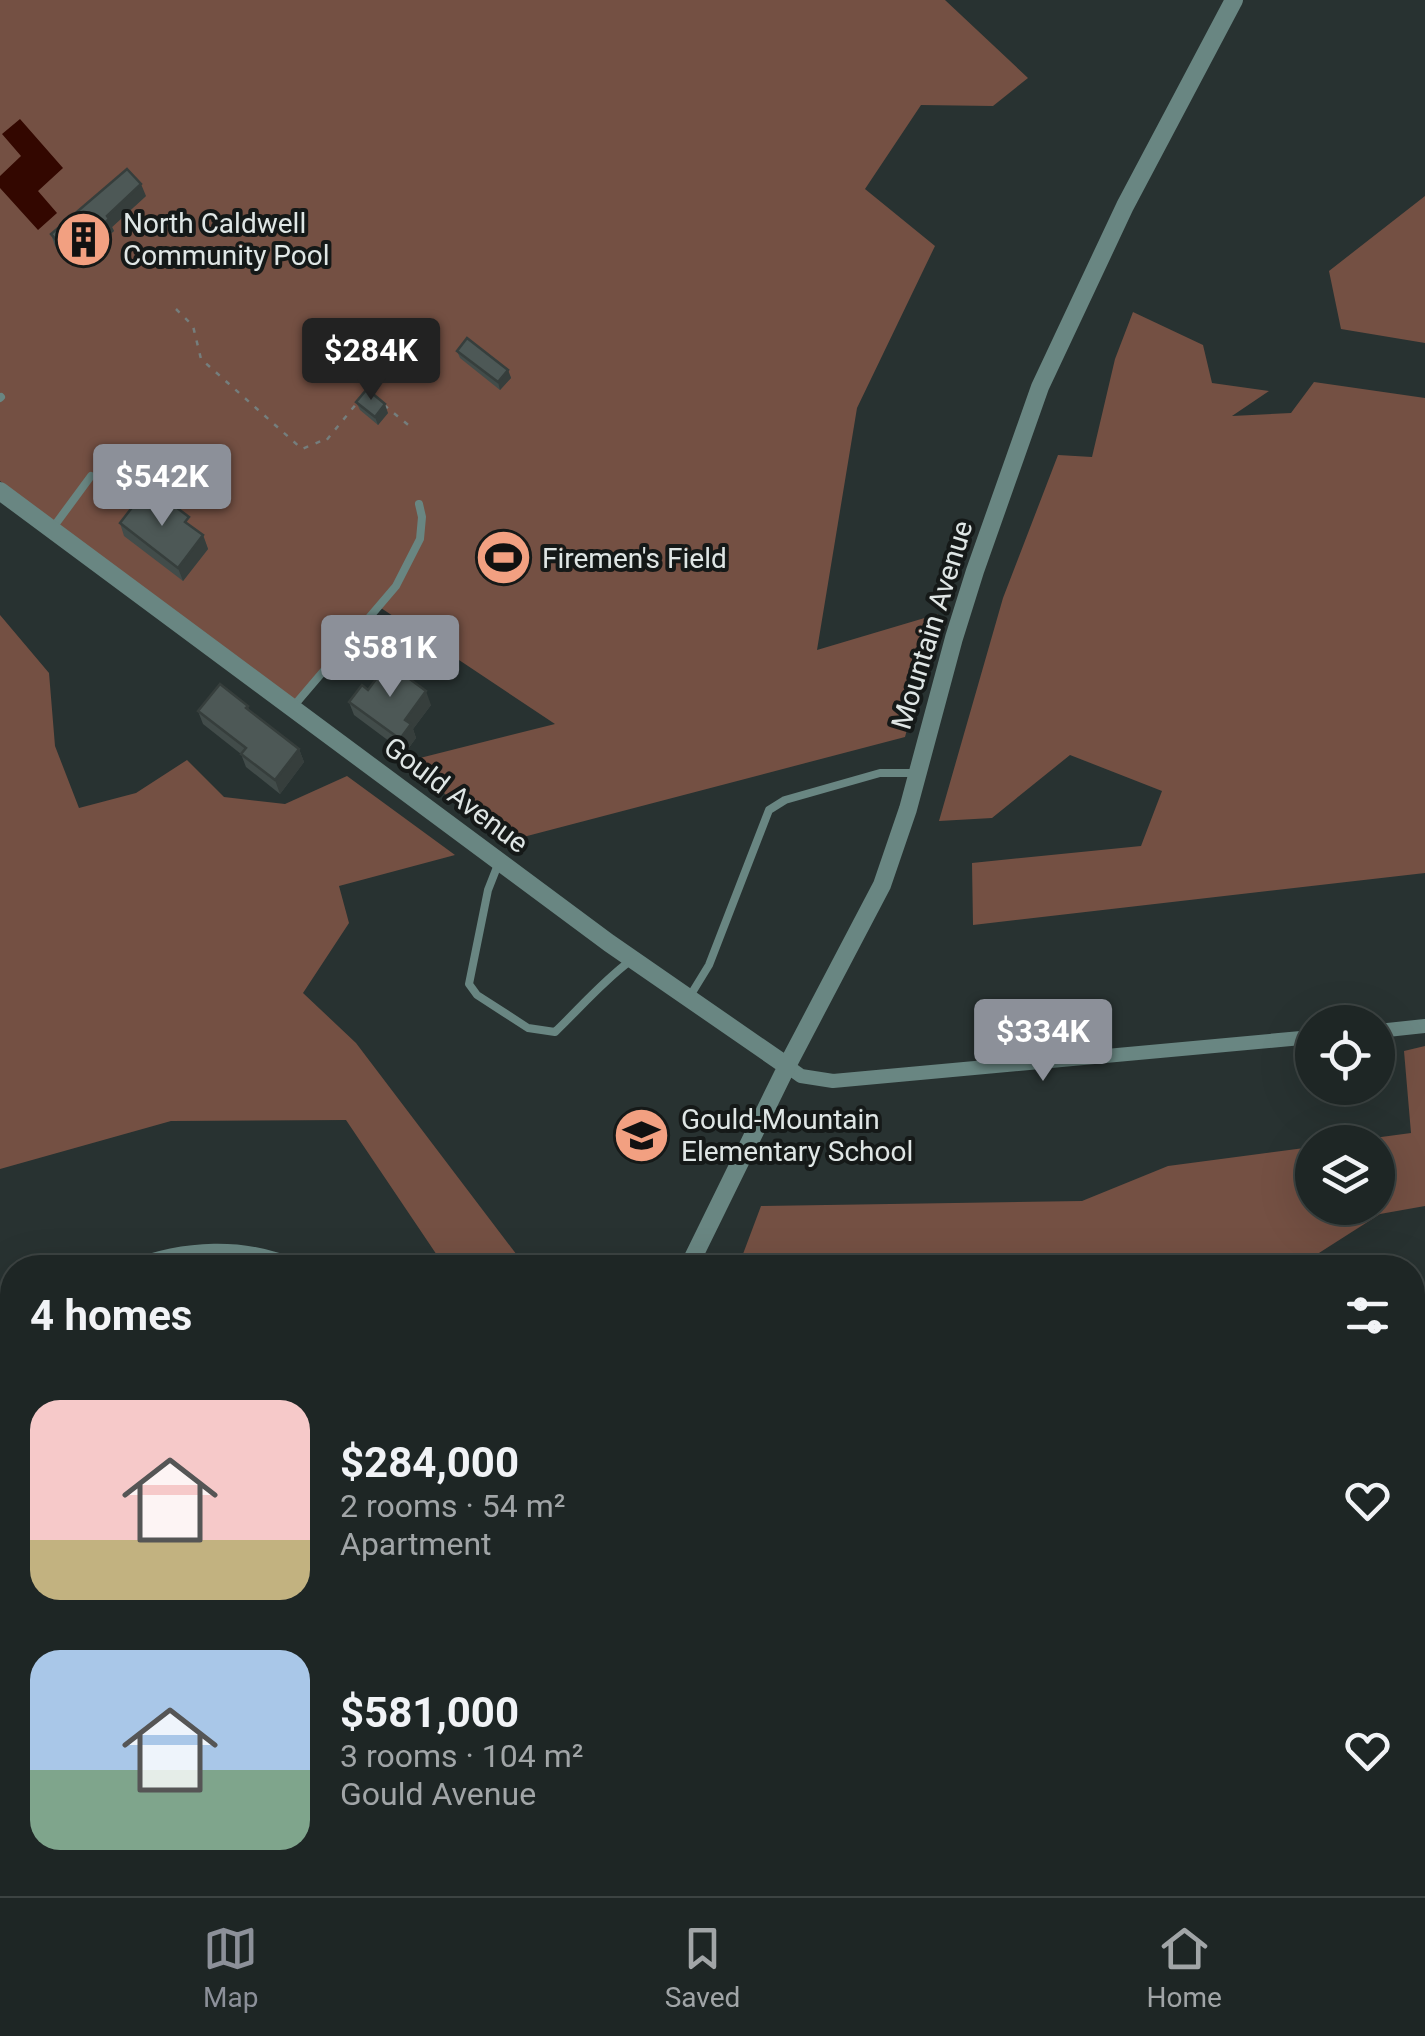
<!DOCTYPE html>
<meta charset="utf-8">
<style>
:root{--surface:#1e2625;--page:#2b3232;--text:#f1f3f6;--muted:#a1a5a7;--line:#3c4342;--accent:#8c9099}
body{margin:0;font-family:Roboto,sans-serif;background:var(--page);color:var(--text);height:100vh;display:flex;flex-direction:column;font-size:38px;white-space:nowrap}
*{box-sizing:border-box;margin:0}
p{font-size:32px;color:var(--muted)}
.icon{flex:none;width:55px;height:55px;fill:none;stroke:currentColor;stroke-width:2;stroke-linecap:round;stroke-linejoin:round}
.map{position:relative;flex:1;overflow:hidden}
.panel{position:absolute;left:0px;top:1255px;width:1425px;height:642px;display:flex;flex-direction:column;background:var(--surface);border-radius:40px 40px 0 0;box-shadow:0 10px 40px #0002,0 0 0 2px var(--line)}
.panel>*{flex:none}
.controls{position:absolute;left:1295px;top:1005px;display:grid;gap:20px}
.controls a{display:grid;place-items:center;width:100px;height:100px;border-radius:50%;background:var(--surface);box-shadow:0 10px 40px #0002,0 0 0 2px var(--line);font-size:50px}
.price{position:absolute;translate:-50% -85px;padding:0 22px;border-radius:10px;background:var(--accent);color:#fff;font-size:32px;line-height:65px;filter:drop-shadow(0 2px 5px #0008)}
.price::after{content:'';position:absolute;left:50%;top:60px;width:30px;height:22px;margin-left:-15px;background:inherit;clip-path:polygon(0 0,100% 0,50% 100%)}
.price.on{background:#222;color:#fff}
ul{padding:0;list-style:none}
li{display:flex;align-items:center;gap:30px;height:250px;padding:0 30px}
li span{display:grid;place-items:center;flex:none;width:280px;height:200px;border-radius:30px;color:#555}
li>.icon{margin-inline-start:auto}
span .icon{width:120px;height:120px;fill:#fffc;stroke-width:1}
li b{font-size:42px}
h2{display:flex;justify-content:space-between;align-items:center;height:120px;padding:0 30px;font-size:42px}
.menu{display:flex;justify-content:space-around;align-items:center;height:140px;border-top:2px solid var(--line);background:var(--surface);font-size:28px;color:var(--muted)}
.menu a{display:grid;justify-items:center;gap:5px}
.menu .on{color:var(--accent)}
.map>svg:first-child{display:block}
.green{fill:#745043}
.water{fill:#330700}
.lines{fill:none;stroke-linecap:round;stroke-linejoin:round}
.path{stroke:#757e7d;stroke-width:2.5;stroke-dasharray:5 8;stroke-linecap:butt}
.service{stroke:#698682;stroke-width:8}
.minor{stroke:#698682;stroke-width:14}
.tertiary{stroke:#698682;stroke-width:18}
.wall{fill:#424c4a}
.shaded-wall{fill:#363e3c}
.building{fill:#4d5856;stroke:#363e3c;stroke-width:2.5}
.labels{text-anchor:middle;dominant-baseline:central;stroke-width:8;stroke-linejoin:round;paint-order:stroke}
.poi-label{font-size:28px;fill:#dfe6e5;stroke:#151918;text-anchor:start}
.street-label{font-size:28px;fill:#dfe6e5;stroke:#151918}
</style>
<div class="map">
<svg width="1425" height="1896" viewBox="0 0 1425 1896">
<rect width="100%" height="100%" fill="#283231"/>
<path class="green" d="M0 0H945L1028 78 993 106 921 105 865 189 935 246 857 408 817 650 938 614 905 737 500 843 408 761 555 724 381 608 295 710 0 481Z
M1425 196V343L1341 329 1329 271Z
M1133 312 1203 345 1212 383 1269 391 1232 416 1291 413 1314 382 1425 398V873L973 925 972 863 1141 846 1162 791 1070 755 992 818 939 821 1003 598 1058 455 1092 457 1115 359Z
M0 615 49 673 55 746 79 808 136 793 187 760 224 797 285 804 347 776 455 855 339 886 349 923 303 993 356 1043 526 1267H445L346 1120 171 1121 0 1169Z
M1425 1046V1206L1380 1214 1297 1267 752 1268 740 1262 761 1206 1082 1201 1168 1166 1312 1147V1208H1378V1142H1344L1411 1133 1404 1051Z
M1412 1459 1425 1465V1591L1413 1594Z
M12 1511V1612L0 1616V1514Z
M12 1717V1809L0 1862V1719Z"/>
<path class="water" d="M20 119 63 168 38 191 57 213 38 230 0 188V176L21 156 2 134Z"/>
<g class="lines">
<path class="path" d="M176 309 193 326 201 359 302 449 321 441 325 442 357 403
M384 405 412 428"/>
<path class="service" d="M0 398 1 397
M52 529 91 476
M292 708 396 586 420 539 422 517 419 504
M499 862 488 890 469 984 477 995 528 1028 555 1032C580 1008 602 982 630 961
M690 996 709 965 769 810 785 800 880 773H916"/>
<path class="minor" d="M1378 1031 1425 1026
M787 1066 801 1076 833 1081 1312 1037
M129 1268C183 1247 245 1243 298 1268
M1412 1346 1425 1342
M0 1364 12 1359
M1399 1896 1425 1894"/>
<path class="tertiary" d="M0 491 609 943 787 1066
M688 1268 787 1066 882 885 908 809 954 638 975 571 1040 387 1125 206 1234 0
M784 1885 788 1896
M466 1896 471 1885"/>
</g>
<path class="wall" d="M146 196 112 227 114 231 73 266 55 246 51 234Z
M457 351 508 370 511 378 500 390 460 358Z
M356 402 388 413 378 425 360 410Z
M163 507 203 535 208 549 183 581 124 536 120 523Z
M368 690 431 705 413 729 416 738 405 753 354 715 349 702Z
M248 706 249 711 299 749 304 762 280 794 246 767 241 754 203 724 198 711Z"/>
<path class="shaded-wall" d="M141 184 146 196 112 227 114 231 73 266 69 254Z
M508 370 511 378 500 390 498 382Z
M385 404 388 413 378 425 375 417Z
M203 535 208 549 183 581 178 568Z
M426 691 431 705 413 729 416 738 405 753 400 739 405 720Z
M299 749 304 762 280 794 275 780Z"/>
<path class="building" d="M127 169 141 184 107 216 109 219 69 254 51 234Z
M467 338 508 370 498 382 457 351Z
M367 389 385 404 375 417 356 402Z
M144 492 163 507 168 501 189 517 185 522 203 535 178 568 120 523Z
M388 663 426 691 405 720 411 724 400 739 349 702 362 685 368 690Z
M220 684 248 706 246 708 299 749 275 780 241 754 246 748 198 711Z"/>
<defs>
<symbol id="building-disc" viewBox="-11 -11 22 22"><circle r="9.5" fill="#f2a081" stroke="#151918"/><path d="M-4-6H4V6H1V3H-1V6H-4ZM-2.5-4.3h1.7v1.8h-1.7ZM.8-4.3h1.7v1.8H.8ZM-2.5-1h1.7V.8h-1.7ZM.8-1h1.7V.8H.8Z" fill="#111"/></symbol>
<symbol id="stadium-disc" viewBox="-11 -11 22 22"><circle r="9.5" fill="#f2a081" stroke="#151918"/><path d="M0-5a6.5 5 0 1 0 0 10a6.5 5 0 1 0 0-10ZM-3.5-1.8h7v3.6h-7Z" fill="#111"/></symbol>
<symbol id="school-disc" viewBox="-11 -11 22 22"><circle r="9.5" fill="#f2a081" stroke="#151918"/><path d="M0-5L7-2L0 1L-7-2ZM-4 1L0 2.5L4 1V4Q0 6-4 4Z" fill="#111"/></symbol>
</defs>
<g fill-rule="evenodd">
<use href="#building-disc" x="52" y="208" width="63" height="63"/>
<use href="#stadium-disc" x="472" y="526" width="63" height="63"/>
<use href="#school-disc" x="610" y="1104" width="63" height="63"/>
</g>
<g class="labels">
<g class="poi-label">
<text x="123" y="223">North Caldwell<tspan x="123" dy="32">Community Pool</tspan></text>
<text x="542" y="558">Firemen's Field</text>
<text x="681" y="1119">Gould-Mountain<tspan x="681" dy="32">Elementary School</tspan></text>
</g>
<g class="street-label">
<text transform="translate(932 625) rotate(-73)">Mountain Avenue</text>
<text transform="translate(456 795) rotate(37)">Gould Avenue</text>
</g>
</g>
</svg>
<div class="controls">
<a><svg class="icon" aria-label="locate" viewBox="0 0 24 24"><circle cx="12" cy="12" r="6"/><path d="M12 2v4M12 18v4M2 12h4M18 12h4"/></svg></a>
<a><svg class="icon" aria-label="layers" viewBox="0 0 24 24"><path d="M12 4l9 5-9 5-9-5zM3 14l9 5 9-5"/></svg></a>
</div>
<b class="price on" style="left:371px;top:403px">$284K</b>
<b class="price" style="left:162px;top:529px">$542K</b>
<b class="price" style="left:390px;top:700px">$581K</b>
<b class="price" style="left:1043px;top:1084px">$334K</b>
<section class="panel">
<h2>4 homes<svg class="icon" aria-label="filters" viewBox="0 0 24 24"><path d="M4 7h16M4 17h16"/><circle cx="9" cy="7" r="2"/><circle cx="15" cy="17" r="2"/></svg></h2>
<ul>
<li><span style="background:linear-gradient(#f6c9c9 70%,#c2b280 0)"><svg class="icon" aria-label="home" viewBox="0 0 24 24"><path d="M3 11l9-7 9 7M6 9v11h12V9"/></svg></span><div><b>$284,000</b><p>2 rooms · 54 m²</p><p>Apartment</p></div><svg class="icon" aria-label="heart" viewBox="0 0 24 24"><path d="M12 20l-8-8c-3-5 5-10 8-4 3-6 11-1 8 4z"/></svg></li>
<li><span style="background:linear-gradient(#a9c7e8 60%,#7fa58c 0)"><svg class="icon" aria-label="home" viewBox="0 0 24 24"><path d="M3 11l9-7 9 7M6 9v11h12V9"/></svg></span><div><b>$581,000</b><p>3 rooms · 104 m²</p><p>Gould Avenue</p></div><svg class="icon" aria-label="heart" viewBox="0 0 24 24"><path d="M12 20l-8-8c-3-5 5-10 8-4 3-6 11-1 8 4z"/></svg></li>
</ul>
</section>
</div>
<nav class="menu">
<a class="on"><svg class="icon" aria-label="map" viewBox="0 0 24 24"><path d="M3 6l6-2 6 2 6-2v14l-6 2-6-2-6 2zM9 4v14M15 6v14"/></svg>Map</a>
<a><svg class="icon" aria-label="saved" viewBox="0 0 24 24"><path d="M7 4h10v16l-5-4-5 4z"/></svg>Saved</a>
<a><svg class="icon" aria-label="home" viewBox="0 0 24 24"><path d="M3 11l9-7 9 7M6 9v11h12V9"/></svg>Home</a>
</nav>
